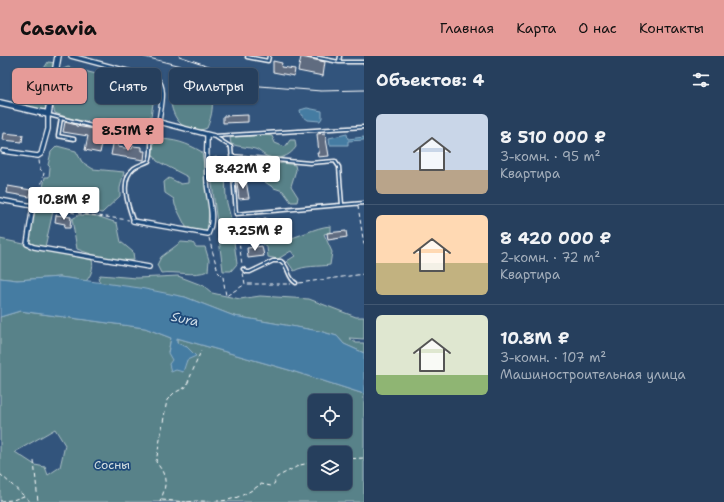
<!DOCTYPE html>
<html lang="ru">
<meta charset="utf-8">
<style>
:root{--surface:#263f5d;--page:#2e4663;--text:#f1f3f6;--muted:#a4afbc;--line:#425872;--accent:#e69b98}
body{margin:0;font-family:"Shantell Sans",sans-serif;background:var(--page);color:var(--text);height:100vh;display:flex;flex-direction:column;font-size:15px;white-space:nowrap}
*{box-sizing:border-box;margin:0}
p{font-size:13px;color:var(--muted)}
.icon{flex:none;width:22px;height:22px;fill:none;stroke:currentColor;stroke-width:2;stroke-linecap:round;stroke-linejoin:round}
.map{position:relative;flex:1;overflow:hidden}
.panel{display:flex;flex-direction:column;background:var(--surface);width:360px}
.panel>*{flex:none}
.banner{position:absolute;left:12px;top:12px;width:292px;height:36px;display:flex;gap:8px}
.buttons{position:absolute;left:308px;top:338px;display:grid;gap:8px}
.buttons a{display:grid;place-items:center;width:44px;height:44px;border-radius:6px;background:var(--surface);box-shadow:0 1px 3px #0004,0 0 0 1px var(--line);font-size:20px}
.price{position:absolute;translate:-50% -34px;padding:0 9px;border-radius:4px;background:#fff;color:#222;font-size:13px;line-height:26px;filter:drop-shadow(0 1px 2px #0008)}
.price::after{content:'';position:absolute;left:50%;top:24px;width:12px;height:9px;margin-left:-6px;background:inherit;clip-path:polygon(0 0,100% 0,50% 100%)}
.price.selected{background:var(--accent);color:#111}
ul{padding:0;list-style:none}
li{display:flex;align-items:center;gap:12px;height:100px;padding:0 12px}
li+li{border-top:1px solid var(--line)}
li span{display:grid;place-items:center;flex:none;width:112px;height:80px;border-radius:6px;color:#555}
li>.icon{margin-inline-start:auto}
span .icon{width:48px;height:48px;fill:#fffc;stroke-width:1}
li b{font-size:17px}
h2{display:flex;justify-content:space-between;align-items:center;height:48px;padding:0 12px;font-size:17px}
.pill{padding:0 14px;border-radius:6px;background:var(--surface);box-shadow:0 1px 3px #0004,0 0 0 1px var(--line);font-size:14px;line-height:36px}
.pill.selected{background:var(--accent);color:#111}
header{display:flex;align-items:center;gap:24px;box-sizing:border-box;height:56px;padding:0 20px;background:var(--accent);color:#111}
header strong{font-size:19px}
nav{display:flex;gap:22px;margin-inline-start:auto;font-size:14px}
main{display:flex;flex:1;min-height:0}
.map>svg:first-child{display:block}
.green{fill:#598289;stroke:#acc0c4;fill-rule:evenodd}
.water{fill:#457ba2;stroke:#8fb0c7}
.building{fill:#606c80;stroke:#fff}
.lines{fill:none;stroke-linecap:round;stroke-linejoin:round}
.service-casing{stroke:#fff;stroke-width:5}
.minor-casing{stroke:#fff;stroke-width:6}
.secondary-casing{stroke:#fff;stroke-width:8}
.path{stroke:#fff;stroke-width:1;stroke-dasharray:4 3;stroke-linecap:butt}
.service{stroke:#1f4a7a;stroke-width:2}
.minor{stroke:#1f4a7a;stroke-width:3.5}
.secondary{stroke:#1f4a7a;stroke-width:5.5}
.rail{stroke:#fff;stroke-width:1}
.labels{text-anchor:middle;dominant-baseline:central;stroke-width:3.5;stroke-linejoin:round;paint-order:stroke}
.park-label{font-size:12px;fill:#d6e0e2;stroke:#1f4a7a}
.water-label{font-size:13px;font-style:italic;fill:#d0dee8;stroke:#1f4a7a}
</style>
<header>
<strong>Casavia</strong>
<nav><a>Главная</a><a>Карта</a><a>О нас</a><a>Контакты</a></nav>
</header>
<main>
<div class="map">
<svg width="364" height="446" viewBox="0 0 364 446">
<rect width="100%" height="100%" fill="#32547c"/>
<filter id="ink" filterUnits="userSpaceOnUse"><feTurbulence type="fractalNoise" baseFrequency=".025" numOctaves="2"/><feDisplacementMap in="SourceGraphic" scale="8" xChannelSelector="R" yChannelSelector="G"/><feConvolveMatrix kernelMatrix="1 2 1 2 8 2 1 2 1" color-interpolation-filters="sRGB"/></filter>
<g filter="url(#ink)">
<path class="green" d="M48 6 56 7 47 53 39 55 21 50 26 36 17 20 29 13 43 14Z
M68 11 129 26 147 28 151 31 154 40 150 68 147 77 141 79 133 72 126 75 117 74 113 65C104 61 93 65 82 65 73 64 63 60 55 57L53 51 61 14Z
M183 20C213 23 218 46 207 72 174 86 158 33 183 20Z
M266 79 272 80 275 87 285 91 290 84H295L296 91C289 101 278 105 266 100 262 98 259 94 255 93 247 91 239 91 231 88L230 82 234 81Z
M156 83C174 83 187 87 202 96L209 145 208 173 202 176 186 171 175 149 174 143 165 137 164 126 169 122 181 128 188 127V121L157 105 149 92Z
M57 90 76 95 82 106 93 113 124 116 120 132V140L102 157 70 151H50L40 148 45 121H49L50 111 48 109 51 96Z
M216 101 222 103 225 116 226 143 231 163 237 208 231 215H223L209 104Z
M249 104 257 113 265 110 283 107 295 109 296 114 291 130 298 141 297 146H291L283 135 274 132 256 120 240 118 233 111 236 105Z
M36 151 53 155 45 191 29 188 34 153Z
M79 159 97 160 117 167 121 186 133 196 134 204C115 206 95 200 77 193L72 163Z
M331 170V176L324 178 332 196 330 209C319 211 304 209 294 215L287 205 295 200 291 195 278 203 268 201 267 191 255 183 256 181C264 181 274 184 282 184 299 182 314 171 331 170Z
M0 183 24 188 34 193 70 198 92 204C94 211 91 220 86 225L60 221 17 224 0 222Z
M181 186 193 187 196 191H205L209 204 208 215C193 221 177 215 161 217L157 209 161 201Z
M100 219 137 222 178 220 204 230 212 237 240 243 260 240 309 243 356 261H364V283L349 282 356 287H364V297L344 288 337 280 319 275 234 260 185 241 101 227 98 223Z
M20 255 145 272 171 282 168 296 187 291 177 287V282L289 314 364 338V446H0V261ZM315 345H345V375H315ZM55 373 65 389 60 411 48 419 45 411 35 409 15 396ZM315 397H345V427H315Z"/>
<path class="water" d="M307 52 322 55V62L320 65 308 64 301 59 300 54Z
M347 78 348 83 364 81V84L348 85V89H330L329 82Z
M60 221 140 232 185 241 234 260 319 275 337 280 344 288 364 297V338L289 314 177 282V287L187 291 196 300 187 304 183 316 176 314 171 316 169 308 172 304 168 297 171 282 145 272 20 255 0 261V222L17 224Z"/>
<path class="building" d="M301 1 325 6 323 20 298 15Z
M273 5 282 7 281 11 295 13 294 20 273 16Z
M248 59V66L223 67V60Z
M65 66 76 69V70L94 73 93 75 104 78 100 97 85 94 88 80 63 76Z
M4 77 23 79 22 86 3 84Z
M325 77 329 100 318 101 317 97H319L317 78Z
M114 83 119 84 118 91 132 93 133 90 142 91V95H145L144 104 111 99Z
M246 125 249 142 239 143 237 126Z
M8 130 31 134 30 141 7 137Z
M56 159 71 161 70 172H64L65 168 55 166Z
M266 162 267 170 245 172 244 165Z
M346 175 347 181 328 184 327 177Z
M262 190 264 200 248 202 247 192Z"/>
<g class="lines">
<defs>
<path id="service" d="M309 0 339 6 340 0
M247 1 268 5 269 0
M339 6H364
M49 59 119 77 151 82
M61 62 58 80 74 83
M214 80 231 91 236 158 364 147
M215 80 364 71
M231 100 310 107 335 105 339 111 342 149
M133 164C128 150 119 124 134 112 138 109 144 108 149 105 155 91 145 76 159 66
M243 213 247 216H250L273 205H281C289 210 287 222 296 227"/>
<path id="minor" d="M71 0 157 23C167 32 160 54 159 66L214 80
M3 95 38 100 41 98 48 73V58
M0 144 33 150 27 188 34 191 149 211
M133 165 208 178C216 161 208 143 207 126 206 110 207 95 207 79"/>
<path id="secondary" d="M0 47 48 58 58 0"/>
</defs>
<use href="#service" class="service-casing"/>
<use href="#minor" class="minor-casing"/>
<use href="#secondary" class="secondary-casing"/>
<path class="path" d="M37 148 75 157 129 164
M37 148 44 117 40 113 39 104
M358 150 364 189
M236 161 242 209
M209 182 218 216 223 221 226 240 244 229
M243 217 245 228H291
M299 227 364 218
M345 403 364 402
M34 405 38 446
M0 418 23 439
M162 444 186 446
M0 445 13 444 24 440 31 446
M160 446C167 428 168 421 156 406L167 344 174 337 186 331 201 295
M187 446C198 444 207 446 218 445 233 445 249 437 261 428L271 430 274 428 277 421 300 409 315 406"/>
<use href="#service" class="service"/>
<use href="#minor" class="minor"/>
<use href="#secondary" class="secondary"/>
<path class="rail" d="M141 0 260 30 321 35 364 34
M179 0 236 19"/>
</g>
</g>
<g class="labels">
<g class="park-label">
<text x="112" y="409">Сосны</text>
</g>
<g class="water-label">
<text transform="translate(185 263) rotate(12)">Sura</text>
</g>
</g>
</svg>
<div class="buttons">
<a><svg class="icon" aria-label="locate" viewBox="0 0 24 24"><circle cx="12" cy="12" r="6"/><path d="M12 2v4M12 18v4M2 12h4M18 12h4"/></svg></a>
<a><svg class="icon" aria-label="layers" viewBox="0 0 24 24"><path d="M12 4l9 5-9 5-9-5zM3 14l9 5 9-5"/></svg></a>
</div>
<b class="price selected" style="left:128px;top:96px">8.51M ₽</b>
<b class="price" style="left:243px;top:134px">8.42M ₽</b>
<b class="price" style="left:64px;top:165px">10.8M ₽</b>
<b class="price" style="left:255px;top:196px">7.25M ₽</b>
<div class="banner">
<a class="pill selected">Купить</a>
<a class="pill">Снять</a>
<a class="pill">Фильтры</a>
</div>
</div>
<section class="panel">
<h2>Объектов: 4<svg class="icon" aria-label="filters" viewBox="0 0 24 24"><path d="M4 7h16M4 17h16"/><circle cx="9" cy="7" r="2"/><circle cx="15" cy="17" r="2"/></svg></h2>
<ul>
<li><span style="background:linear-gradient(#c9d6e8 70%,#b9a48a 0)"><svg class="icon" aria-label="home" viewBox="0 0 24 24"><path d="M3 11l9-7 9 7M6 9v11h12V9"/></svg></span><div><b>8 510 000 ₽</b><p>3-комн. · 95 m²</p><p>Квартира</p></div></li>
<li><span style="background:linear-gradient(#ffd9b3 60%,#c2b280 0)"><svg class="icon" aria-label="home" viewBox="0 0 24 24"><path d="M3 11l9-7 9 7M6 9v11h12V9"/></svg></span><div><b>8 420 000 ₽</b><p>2-комн. · 72 m²</p><p>Квартира</p></div></li>
<li><span style="background:linear-gradient(#dfe7d0 75%,#8fb573 0)"><svg class="icon" aria-label="home" viewBox="0 0 24 24"><path d="M3 11l9-7 9 7M6 9v11h12V9"/></svg></span><div><b>10.8M ₽</b><p>3-комн. · 107 m²</p><p>Машиностроительная улица</p></div></li>
</ul>
</section>
</main>
